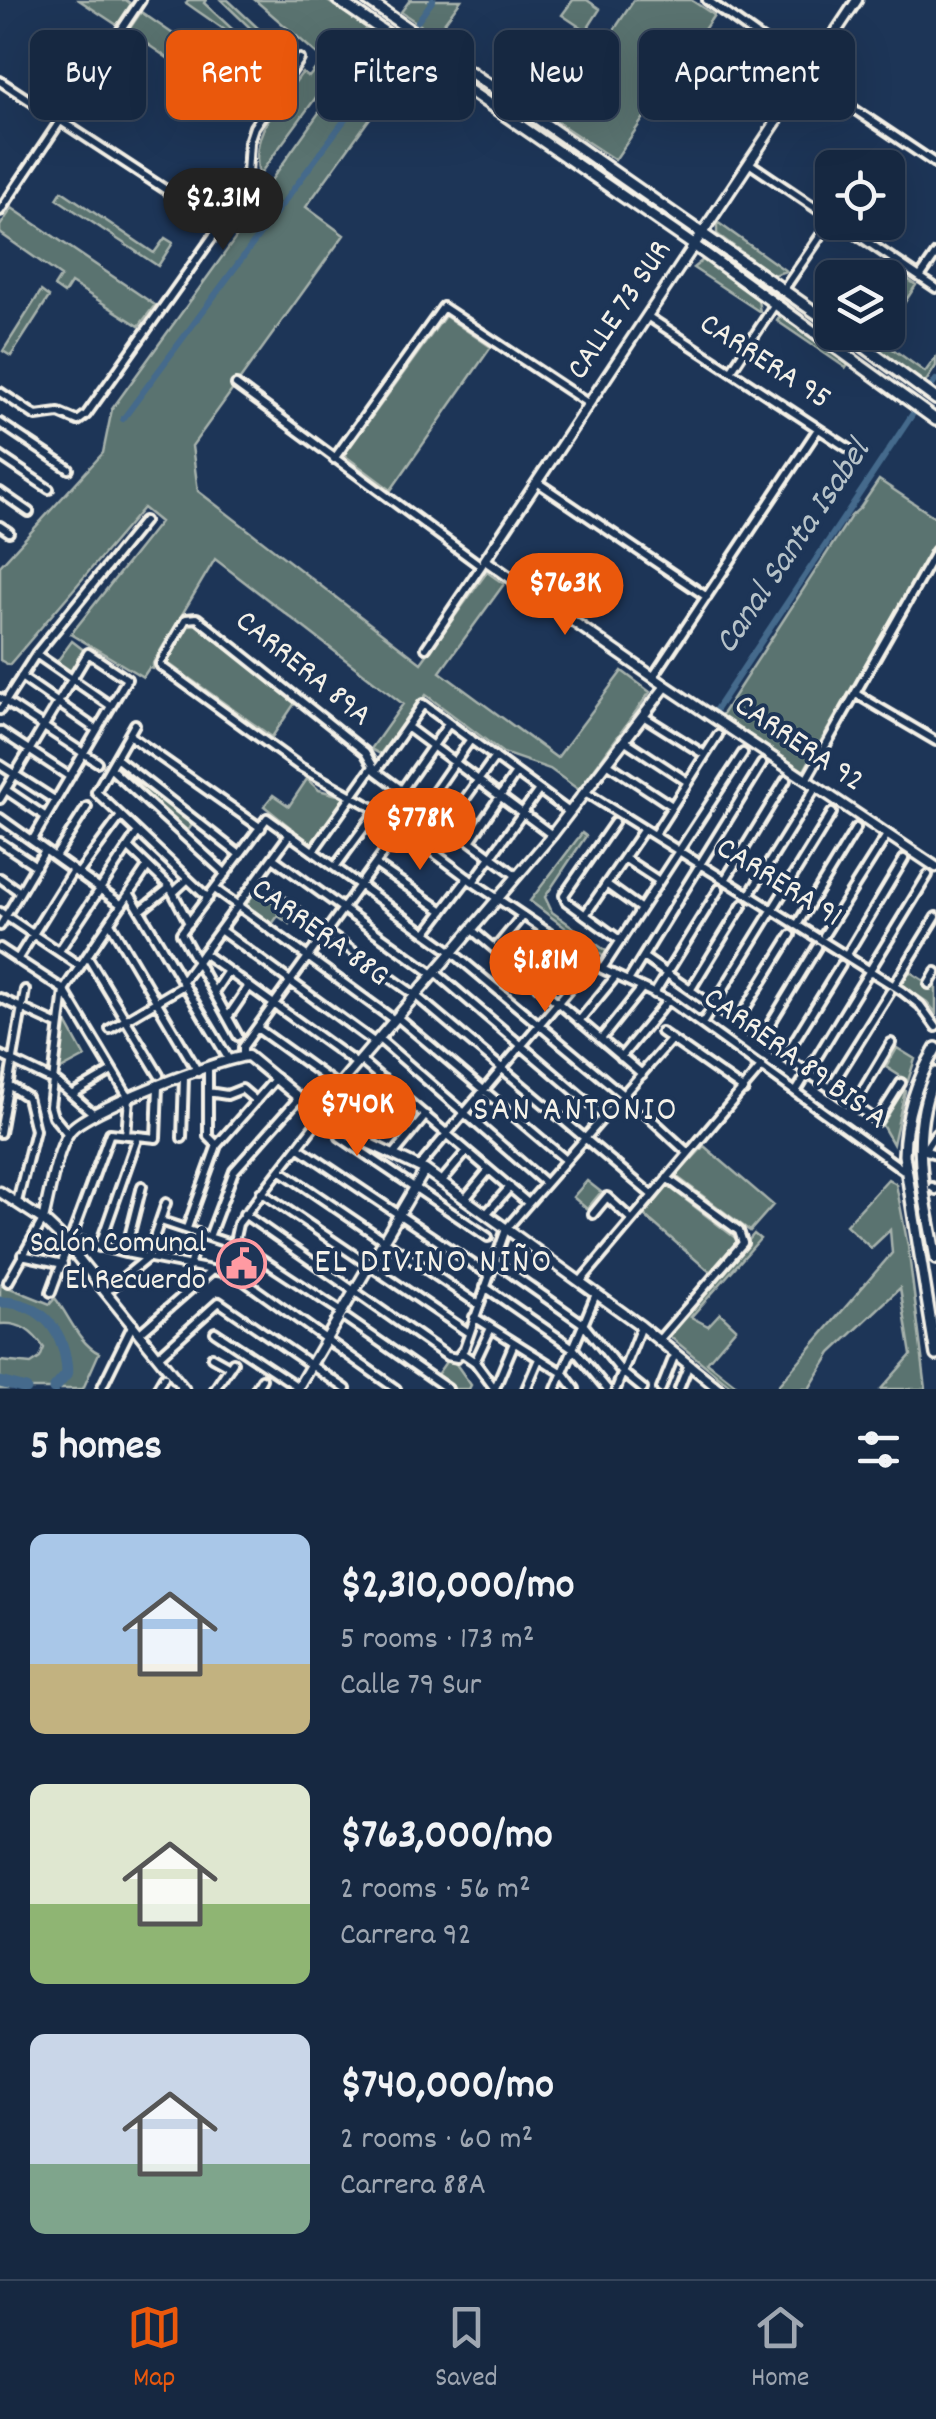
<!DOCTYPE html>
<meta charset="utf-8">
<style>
:root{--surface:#162841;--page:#23344c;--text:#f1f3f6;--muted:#9ea6b1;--line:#35445a;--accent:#ea580c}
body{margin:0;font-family:Dekko,sans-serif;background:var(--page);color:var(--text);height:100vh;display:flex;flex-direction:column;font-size:38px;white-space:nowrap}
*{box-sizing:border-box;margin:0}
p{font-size:32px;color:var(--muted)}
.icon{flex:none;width:55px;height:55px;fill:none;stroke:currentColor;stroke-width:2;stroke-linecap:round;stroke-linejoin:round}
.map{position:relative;height:1389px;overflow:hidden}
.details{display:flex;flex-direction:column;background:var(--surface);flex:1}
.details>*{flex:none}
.top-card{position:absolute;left:30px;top:30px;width:878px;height:90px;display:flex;gap:20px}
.tools{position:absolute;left:815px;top:150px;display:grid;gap:20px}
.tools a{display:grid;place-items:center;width:90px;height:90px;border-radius:15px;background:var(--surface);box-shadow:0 10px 40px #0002,0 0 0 2px var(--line);font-size:50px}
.price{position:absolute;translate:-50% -85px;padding:0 22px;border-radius:35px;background:var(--accent);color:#fff;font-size:32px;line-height:65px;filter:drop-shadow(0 2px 5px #0008)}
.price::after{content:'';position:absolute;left:50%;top:60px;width:30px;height:22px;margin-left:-15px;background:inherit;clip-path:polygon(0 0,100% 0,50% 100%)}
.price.on{background:#222;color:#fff}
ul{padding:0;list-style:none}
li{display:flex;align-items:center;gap:30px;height:250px;padding:0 30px}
li span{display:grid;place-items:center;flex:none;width:280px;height:200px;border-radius:15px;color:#555}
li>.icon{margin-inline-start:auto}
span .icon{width:120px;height:120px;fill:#fffc;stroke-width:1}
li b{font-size:42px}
h2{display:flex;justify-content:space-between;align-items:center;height:120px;padding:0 30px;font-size:42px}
.pill{padding:0 35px;border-radius:15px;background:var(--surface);box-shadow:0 10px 40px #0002,0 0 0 2px var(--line);font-size:35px;line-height:90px}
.pill.on{background:var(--accent);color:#fff}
.dock{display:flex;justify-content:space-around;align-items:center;height:140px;border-top:2px solid var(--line);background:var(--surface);font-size:28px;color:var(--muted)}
.dock a{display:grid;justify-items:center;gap:5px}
.dock .on{color:var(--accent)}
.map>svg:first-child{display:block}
.green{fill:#5a7370;stroke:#a7b2ac;stroke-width:2.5}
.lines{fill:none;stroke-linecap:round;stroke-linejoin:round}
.canal{stroke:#446b8c;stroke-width:6}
.river{stroke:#446b8c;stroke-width:11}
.minor-casing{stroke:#f4f1e8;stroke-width:14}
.tertiary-casing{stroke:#f4f1e8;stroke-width:15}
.secondary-casing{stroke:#f4f1e8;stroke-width:16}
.minor{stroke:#1d3557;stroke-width:6}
.tertiary{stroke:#1d3557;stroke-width:8}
.secondary{stroke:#1d3557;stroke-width:9}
.labels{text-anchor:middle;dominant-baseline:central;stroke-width:8;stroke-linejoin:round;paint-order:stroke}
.street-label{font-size:32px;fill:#f4f1e8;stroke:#1d3557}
.poi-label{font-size:32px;fill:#f4f1e8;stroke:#1d3557;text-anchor:end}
.water-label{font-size:35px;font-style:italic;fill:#b6c2c8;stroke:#1d3557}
.neighbourhood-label{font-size:35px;letter-spacing:2.5px;fill:#f4f1e8;stroke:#1d3557}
</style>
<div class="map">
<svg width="936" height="1389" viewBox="0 0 936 1389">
<rect width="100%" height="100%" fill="#1d3557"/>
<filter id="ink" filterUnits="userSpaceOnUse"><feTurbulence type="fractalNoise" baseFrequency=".01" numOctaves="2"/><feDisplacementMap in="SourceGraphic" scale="20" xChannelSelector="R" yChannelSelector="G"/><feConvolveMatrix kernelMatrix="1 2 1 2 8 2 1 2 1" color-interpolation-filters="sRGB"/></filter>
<g filter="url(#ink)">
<path class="green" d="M79 0H126L131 4 117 25Z
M188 0H206L204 3 281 74 275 82 243 59 248 46 186 3Z
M221 0H228L291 59 288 64Z
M255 0H326L367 28 259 175C249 132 278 106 302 73L309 77 323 59Z
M410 0H461L435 35 401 12Z
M573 0H587L600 9 586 31 562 15Z
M634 0H691L714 15 615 160 554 120Z
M141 12 265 97 251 115 128 31Z
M374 35 411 61 306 207 344 235 192 446 198 491 421 663 487 572 504 584 440 672 557 758 622 671 650 692 579 790 550 769 503 753 426 695 380 754 371 749 403 704 215 559 153 663V669L149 668 143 677 71 634 160 522 143 508 9 665 0 660V566L103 453 112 409 264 199 267 186Z
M62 191 154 253 165 238 173 243 158 266 57 199Z
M12 208 155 305 139 326 71 283 64 294 54 287 61 276 0 233V226Z
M717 222 720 224 786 271 773 275 717 234Z
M704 259 758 300 760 312 693 268Z
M906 278 916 285 888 328V305Z
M41 291 49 297 11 356 3 351Z
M445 316 491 347 391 490 344 455Z
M780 316 849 363 846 368 777 321Z
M854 333H884L880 340 925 372 936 357V366L925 383Z
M879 480 936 518V541L803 772 721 716 851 516 860 508Z
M191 620 295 703 272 737 165 661Z
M72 641 85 651 70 673 56 663Z
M120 763 194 822 187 832 117 768Z
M307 779 319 790 345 797 311 844 264 806 273 795 289 806Z
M582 833 586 836 545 897 552 912 606 951 604 957 530 901Z
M256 886 296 916 290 924 278 916 272 924 244 904Z
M907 970 929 984 936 972V1013L927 1002 899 983Z
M63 1017 85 1057 57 1072Z
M897 1048 915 1059 908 1081 886 1067Z
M904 1089 905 1091 893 1144 882 1125Z
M704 1146 773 1205 750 1231 676 1176Z
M888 1179 896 1184 908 1246 926 1389H881L911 1355 900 1288 831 1353 809 1389H775L892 1253 890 1230 871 1248 846 1225Z
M587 1181 601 1192 587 1209 573 1197Z
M668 1186 738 1240 710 1272 644 1215Z
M754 1234 760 1239 691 1317 708 1326 720 1313 736 1328 707 1362 740 1388 734 1389 668 1335Z
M0 1284 50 1304 55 1298C69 1315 79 1344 99 1353L83 1389H0V1361L31 1364 40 1358 44 1348C33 1332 21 1322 0 1324Z
M448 1359 456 1364 471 1385 469 1389H455L436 1376Z"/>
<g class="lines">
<path class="canal" d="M418 21 433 0
M931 387 936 380
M123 419 395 52
M715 711 914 412"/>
<path class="river" d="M0 1302C44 1302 66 1334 67 1374L54 1389
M0 1382 26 1389"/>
<defs>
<path id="minor" d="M707 0 809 73
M806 77 936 164
M0 81 221 226
M749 163 832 219
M0 211 141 0
M838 222 936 288
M920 277 936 254
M784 289 832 219
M647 316 854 452
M731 371 775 304
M236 385 481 566
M0 392 36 416 59 413 78 421 86 415 246 190 249 142 254 127 300 59
M0 423 69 469
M0 456 49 489
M334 459 443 307 589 404
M537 482 707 597
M0 492 29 512
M0 526 9 532
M426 648 482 565
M36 654 111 706
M21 677 97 730
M653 677 818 429
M856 694 936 741
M0 698 97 762
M0 710 36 654 144 521
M643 716 705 755
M135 724 96 792 208 898
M407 727 552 835
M0 731 70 777
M129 735 261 828
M624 740 688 782
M116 758 240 855
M607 763 672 806
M0 765 56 801
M110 768 226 874
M376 771 423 704 569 812
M806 780 936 551
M6 790 46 817
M402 790 449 723
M585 792 902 991 920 1005 936 1027
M0 799 88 653 127 679 32 841
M424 807 471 739
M0 818 122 905
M614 823 564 895 566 901 621 941
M447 824 495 757
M654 835 718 735
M418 841 435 815
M470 841 516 773
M0 842 36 866
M128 847 170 887 189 923
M313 851 372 768
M55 857 87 807
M273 858 433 974
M624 858 659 881
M375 864 443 911
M335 867 377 810
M78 874 121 816
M517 876 376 771 365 752 197 618 186 619 160 664 161 666 300 767 377 810 473 882 602 969 668 1000 905 1171
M0 878 20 892
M725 880 786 780
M255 882 415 995 652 1195
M473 882 539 790
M606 884 641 909
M215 889 394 1020
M751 892 816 787
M173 893 188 879
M130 894 229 1060
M140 911 170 887
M0 912 80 966
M585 915 644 829
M110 923 198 1072
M797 925 856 828
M0 926 45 850
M471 929 642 1074
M220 930 375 1043
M426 933 468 878
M824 935 887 835
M0 948 64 990 129 1098 126 1135
M495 949 522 916
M59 951 138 832
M203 953 357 1064
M87 956 159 1075
M846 956 904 859
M643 957 877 1121 901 1083
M17 960 73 870
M516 967 546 931
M602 969 743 753
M435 972 604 1116
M628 981 762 764
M182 982 290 834
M895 984 936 917
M929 984 936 972
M537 985 569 947
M691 989 743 904
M214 992 228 971
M654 994 719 889
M0 998 58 1025
M228 1017 249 986
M397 1017 566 1160
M579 1021 616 976
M737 1022 791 935
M702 1024 832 813
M257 1028 338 1086
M110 1029 184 985
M661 1032 744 1090
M238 1036 181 933 267 818 452 952 623 1095
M378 1038 545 1183
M601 1039 642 988
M761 1039 817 947
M0 1055 58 1083 94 1114
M243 1056V1047L401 828
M785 1056 841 965
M621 1057 668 1000
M360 1060 528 1203
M208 1068V1136L217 1145
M383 1079 341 1131 340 1137 488 1237
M10 1086 27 1097 35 1130 17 1202
M830 1088 890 992
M797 1090 928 875
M208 1092 227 1095 242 1089 256 1101
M73 1094 112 1071
M854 1105 891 1043
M645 1113 688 1153
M0 1133 25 990
M68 1134 53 1116 50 1106 64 990 148 866
M182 1138 184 1077
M367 1143 404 1097
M298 1147 489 1275
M919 1149 936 1154
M925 1149 936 1133
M394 1154 426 1115
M419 1167 592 962
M280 1170 479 1305
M441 1182 467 1151
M932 1187 936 1190
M261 1192 469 1333
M465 1199 489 1170
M244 1214 447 1356 457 1358 464 1349 506 1229 671 1040
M486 1214 510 1187
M593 1214 607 1197 631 1219
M161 1221 233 1245
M187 1228 217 1145 276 1078
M209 1237 234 1171 299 1098
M69 1238 125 1253 227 1273 238 1224 321 1117
M234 1241 342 1312
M99 1247 138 1136
M125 1253 142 1186
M22 1255 63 1264
M494 1261 582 1323 622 1372 643 1389
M189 1267 198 1233
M229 1270 396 1389
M8 1282 43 1220
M580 1282 762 1066
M485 1287 573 1348 607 1389
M51 1292 110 1133 156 1138 158 1086
M106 1292 147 1258 166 1203
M474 1317 563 1373 575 1389
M347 1319 448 1389
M215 1332 298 1387
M140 1333 210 1272
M659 1340 743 1243 739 1231 667 1178
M462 1353 475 1362 495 1389
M159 1356 219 1302 346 1389
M212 1357 230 1367
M475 1362 491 1328
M495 1388 514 1343
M101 1389 133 1324
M157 1389 164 1377
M215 1389 233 1362
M256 1389 262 1379
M526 1389 539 1359
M556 1389 596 1294
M616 1389 641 1326
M661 1389 673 1359
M679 1389 689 1364"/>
<path id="tertiary" d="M857 0 485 560 666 686 936 867
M316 1112 552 835 666 686
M0 1192 43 1220 62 1238 184 1389
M43 1220C49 1196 56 1150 70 1131 84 1111 221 1058 248 1056L334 1127 425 1170 641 1326 719 1389
M297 1389 425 1170"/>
<path id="secondary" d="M338 0 695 246 936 420
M367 0 832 324
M844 332 936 399
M936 1048C916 1081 905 1115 904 1155L936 1355
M936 1073C907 1135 925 1195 936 1259"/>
</defs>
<use href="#minor" class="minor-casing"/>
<use href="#tertiary" class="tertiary-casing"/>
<use href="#secondary" class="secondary-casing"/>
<use href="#minor" class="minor"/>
<use href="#tertiary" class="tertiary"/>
<use href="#secondary" class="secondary"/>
</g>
</g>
<defs>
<symbol id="civic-ring" viewBox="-11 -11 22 22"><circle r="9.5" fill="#1d3557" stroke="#ff9aa2" stroke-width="1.5"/><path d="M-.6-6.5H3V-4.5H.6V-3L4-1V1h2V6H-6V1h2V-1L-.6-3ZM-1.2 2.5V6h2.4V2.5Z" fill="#ff9aa2"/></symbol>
</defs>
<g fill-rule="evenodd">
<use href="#civic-ring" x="214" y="1236" width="55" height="55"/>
</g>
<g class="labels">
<g class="street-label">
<text transform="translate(621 311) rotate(-56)">CALLE 73 SUR</text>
<text transform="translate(764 363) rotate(33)">CARRERA 95</text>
<text transform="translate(302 670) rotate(39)">CARRERA 89A</text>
<text transform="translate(798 745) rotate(34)">CARRERA 92</text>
<text transform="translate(778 884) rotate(32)">CARRERA 91</text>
<text transform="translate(319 934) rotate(36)">CARRERA 88G</text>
<text transform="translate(794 1060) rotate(36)">CARRERA 89 BIS A</text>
</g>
<g class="poi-label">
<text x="206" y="1245">Salón Comunal<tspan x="206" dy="37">El Recuerdo</tspan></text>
</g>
<g class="water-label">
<text transform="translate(794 548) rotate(-56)">Canal Santa Isabel</text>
</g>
<g class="neighbourhood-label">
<text x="576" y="1112">SAN ANTONIO</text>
<text x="434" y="1264">EL DIVINO NIÑO</text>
</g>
</g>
</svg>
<div class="tools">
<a><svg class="icon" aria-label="locate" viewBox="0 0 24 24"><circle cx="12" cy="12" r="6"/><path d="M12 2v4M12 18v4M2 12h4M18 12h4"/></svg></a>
<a><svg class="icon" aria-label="layers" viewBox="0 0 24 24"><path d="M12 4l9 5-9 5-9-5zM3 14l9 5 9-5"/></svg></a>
</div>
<b class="price on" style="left:223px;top:253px">$2.31M</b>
<b class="price" style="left:565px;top:638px">$763K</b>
<b class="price" style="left:420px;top:873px">$778K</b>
<b class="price" style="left:545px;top:1015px">$1.81M</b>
<b class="price" style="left:357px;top:1159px">$740K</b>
<div class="top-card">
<a class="pill">Buy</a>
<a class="pill on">Rent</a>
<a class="pill">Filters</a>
<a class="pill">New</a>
<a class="pill">Apartment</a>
</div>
</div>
<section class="details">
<h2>5 homes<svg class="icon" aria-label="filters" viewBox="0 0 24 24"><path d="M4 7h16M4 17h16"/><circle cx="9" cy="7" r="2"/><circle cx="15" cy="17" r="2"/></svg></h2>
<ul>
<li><span style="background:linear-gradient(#a9c7e8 65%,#c2b280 0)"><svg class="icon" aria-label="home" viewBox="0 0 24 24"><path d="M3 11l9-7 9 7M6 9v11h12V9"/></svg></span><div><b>$2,310,000/mo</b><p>5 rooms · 173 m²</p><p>Calle 79 Sur</p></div></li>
<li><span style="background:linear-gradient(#dfe7d0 60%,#8fb573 0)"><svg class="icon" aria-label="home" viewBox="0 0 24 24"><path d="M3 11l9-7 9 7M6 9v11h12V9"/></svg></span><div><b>$763,000/mo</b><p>2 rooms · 56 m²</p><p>Carrera 92</p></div></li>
<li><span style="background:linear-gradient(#c9d6e8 65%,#7fa58c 0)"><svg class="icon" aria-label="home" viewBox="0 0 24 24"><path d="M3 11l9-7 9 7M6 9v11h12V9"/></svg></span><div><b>$740,000/mo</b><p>2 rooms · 60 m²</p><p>Carrera 88A</p></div></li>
</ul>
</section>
<nav class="dock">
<a class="on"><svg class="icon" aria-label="map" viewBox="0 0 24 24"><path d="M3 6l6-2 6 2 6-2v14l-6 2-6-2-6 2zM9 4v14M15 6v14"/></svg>Map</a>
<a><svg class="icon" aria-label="saved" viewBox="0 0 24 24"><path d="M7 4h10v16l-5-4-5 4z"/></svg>Saved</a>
<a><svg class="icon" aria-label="home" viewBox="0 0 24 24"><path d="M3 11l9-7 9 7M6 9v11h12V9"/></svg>Home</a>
</nav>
